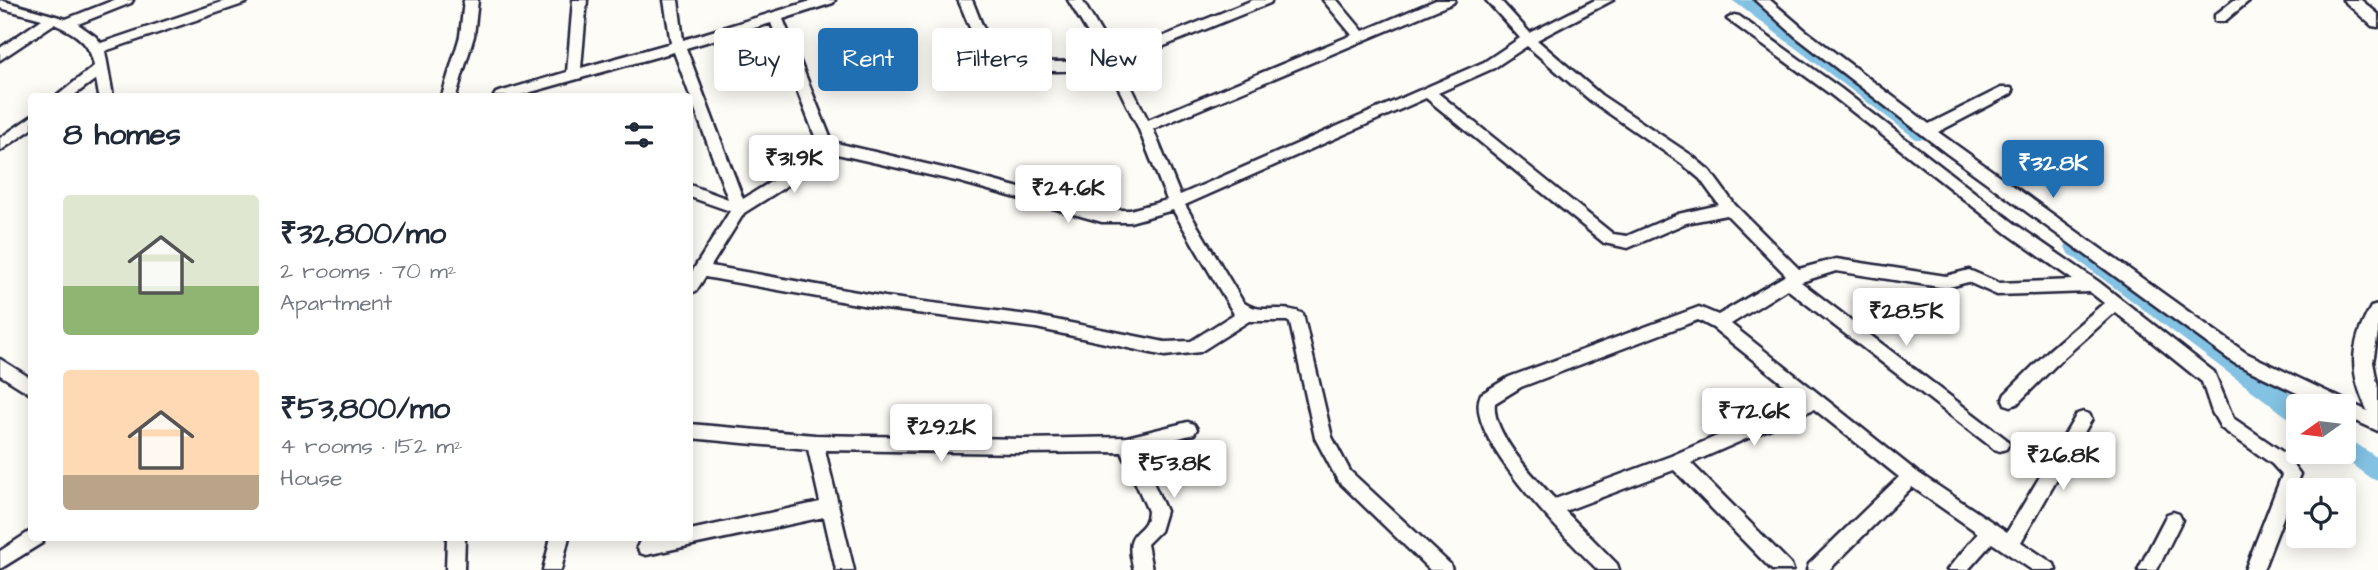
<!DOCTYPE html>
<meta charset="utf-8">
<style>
:root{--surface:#fff;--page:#f2f2f3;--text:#1f2937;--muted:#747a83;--accent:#1f6fb2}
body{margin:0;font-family:"Architects Daughter",sans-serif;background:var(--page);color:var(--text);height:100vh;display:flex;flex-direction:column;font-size:26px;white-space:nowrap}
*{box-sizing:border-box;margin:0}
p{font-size:23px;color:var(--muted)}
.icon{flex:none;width:38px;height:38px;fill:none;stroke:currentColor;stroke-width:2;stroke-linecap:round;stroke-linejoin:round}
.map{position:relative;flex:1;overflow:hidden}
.sheet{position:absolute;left:28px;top:93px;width:665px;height:448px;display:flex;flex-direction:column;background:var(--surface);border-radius:7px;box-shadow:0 4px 18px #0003}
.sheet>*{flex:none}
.guide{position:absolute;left:714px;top:28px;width:665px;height:63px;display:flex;gap:14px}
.needle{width:46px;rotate:256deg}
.buttons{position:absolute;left:2286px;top:394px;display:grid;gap:14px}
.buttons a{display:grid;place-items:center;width:70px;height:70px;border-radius:7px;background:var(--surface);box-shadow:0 4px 18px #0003;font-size:35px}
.price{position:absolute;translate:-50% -60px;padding:0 16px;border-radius:7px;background:#fff;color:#222;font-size:23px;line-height:46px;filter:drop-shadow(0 2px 4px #0008)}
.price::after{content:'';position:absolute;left:50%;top:42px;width:21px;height:16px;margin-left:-10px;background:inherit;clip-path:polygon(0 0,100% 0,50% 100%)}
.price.current{background:var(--accent);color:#fff}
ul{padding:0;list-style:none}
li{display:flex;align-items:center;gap:21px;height:175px;padding:0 35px}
li span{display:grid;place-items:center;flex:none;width:196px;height:140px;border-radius:7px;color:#555}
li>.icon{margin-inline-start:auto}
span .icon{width:84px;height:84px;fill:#fffc;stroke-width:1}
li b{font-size:30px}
h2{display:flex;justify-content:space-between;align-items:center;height:84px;padding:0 35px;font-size:30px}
.pill{padding:0 24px;border-radius:7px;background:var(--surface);box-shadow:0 4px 18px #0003;font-size:24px;line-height:63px}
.pill.current{background:var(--accent);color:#fff}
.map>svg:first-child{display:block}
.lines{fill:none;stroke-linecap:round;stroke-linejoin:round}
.canal{fill:#83c2e3;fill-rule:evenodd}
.minor-casing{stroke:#22223b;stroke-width:5}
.tertiary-casing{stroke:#22223b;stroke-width:5}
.minor{fill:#fdfcf7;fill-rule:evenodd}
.tertiary{fill:#fdfcf7;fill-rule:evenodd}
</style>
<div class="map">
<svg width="2378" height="570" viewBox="0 0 2378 570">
<rect width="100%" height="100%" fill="#fdfcf7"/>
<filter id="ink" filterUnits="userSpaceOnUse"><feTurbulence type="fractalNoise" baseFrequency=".0143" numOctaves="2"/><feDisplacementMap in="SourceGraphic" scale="14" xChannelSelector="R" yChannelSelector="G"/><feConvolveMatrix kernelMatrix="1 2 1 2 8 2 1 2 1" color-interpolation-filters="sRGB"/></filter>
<g filter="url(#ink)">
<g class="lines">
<path class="canal" d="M1732 0H1753L1930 129 1933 134 1930 139H1916Z
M2075 239 2082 241 2306 405 2298 406V421L2290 419 2068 253 2065 247 2068 241Z
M2343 435 2378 458V481L2370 478 2335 452H2343Z"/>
<defs>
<path id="minor" d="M0 0 66 19 114 0H133L131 3 78 24 95 36 101 43 228 0H248L246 3 105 51 113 96H99L96 79 73 96H57L94 66C90 42 75 33 54 24L0 60V48L42 19 0 8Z
M464 0H478L474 36 456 96H442L460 36Z
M573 0H587L581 68 671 43 664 0H678L683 40 814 0H835L833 3 783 19 832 142 960 172 1102 210H1130L1167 200 1138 127 1108 67C1070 72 1013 78 983 48 971 36 966 16 958 0H972C978 13 982 29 991 40 1017 68 1069 63 1103 58L1068 0H1082L1115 56 1253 0H1272L1270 3 1120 64 1148 120 1352 35 1323 0H1337L1363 31 1436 0H1455L1453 3 1153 129 1180 195 1484 62 1520 38 1486 0H1500L1530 33 1595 0H1613L1537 40 1601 95 1691 155 1710 171 1735 205 1799 269 1836 259 1946 276 1969 270 1999 283 2073 280 2008 234 1830 94 1727 19 1734 15 1739 16 1840 88 2018 226 2099 282 2214 372 2233 418 2284 453 2300 474 2263 570H2245L2282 475 2272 464 2221 428 2212 412 2202 382 2115 312 2060 361 2017 404 2011 406 2005 404 2003 399 2005 394 2048 351 2104 303 2090 292 1997 295 1968 282 1946 288 1836 271 1801 282 2006 439 2009 444 2006 449 2000 451 1994 449 1787 289 1731 324 1917 472 2007 532 2077 414 2083 412 2089 414 2092 419 2089 424 2021 542 2054 564 2056 570H2032L1992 543 1968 570H1947L1978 533 1912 487 1829 570H1807L1809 564 1899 477 1814 409 1691 463 1791 564 1793 570H1772L1674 470 1565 511 1617 564 1619 570H1598C1569 541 1461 435 1481 394L1509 377 1699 307 1718 315 1786 275 1727 215 1686 223 1628 248 1604 243 1426 98 1185 205 1243 302C1261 316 1283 303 1303 314L1332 437 1350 471 1450 564 1452 570H1430L1338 481 1315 438 1290 323 1287 321H1249L1200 352 1165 356 1036 328 885 309 705 277 696 291 690 293V275L730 211 690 197V185L728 199 674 52 517 96H494L496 93 567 72ZM771 23 818 144 772 181 743 199 686 48ZM1527 46 1591 101 1681 163 1700 179 1719 205 1678 214 1627 236 1613 234 1438 93 1494 68ZM828 152 960 182 1102 222H1130L1173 210 1234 314 1191 341 1165 342 1036 316 885 297 711 266 744 213 782 189ZM1698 320 1713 328 1802 399 1671 456 1555 499C1535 478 1491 433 1495 403L1521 387Z
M1755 0H1770L1805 30 1929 124 2001 88H2011L2013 91 2011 94 1938 132 2246 353 2378 416V431L2343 415V406H2324L2234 363 1946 153 1795 36Z
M2234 0H2250L2225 21H2215V15Z
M32 116V129L0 151V138Z
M0 359 32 379V395L0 375Z
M1188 422 1194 424 1197 429 1194 434 1138 449 1166 511 1160 531 1147 544 1152 570H1134C1121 523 1147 538 1148 511L1122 452 1022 453 825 450 854 570H836L824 517 646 555 640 553 637 547 640 541 646 539 690 537V530L820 502 808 449 690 438V424L815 435 1022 439 1127 437Z
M2173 512 2179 514 2182 520 2157 570H2138L2167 514Z
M32 530V537H45L42 543 0 569V551Z
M447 537H465L464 570H446Z
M551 537H569L561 570H543Z"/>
<path id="tertiary" d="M2343 0H2361L2378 14V27L2372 26Z
M2378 305V333L2373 362 2378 388V421L2371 418C2350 376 2347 349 2371 307Z"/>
</defs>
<use href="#minor" class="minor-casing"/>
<use href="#tertiary" class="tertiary-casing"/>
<use href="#minor" class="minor"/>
<use href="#tertiary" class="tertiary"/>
</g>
</g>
</svg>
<div class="buttons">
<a><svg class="needle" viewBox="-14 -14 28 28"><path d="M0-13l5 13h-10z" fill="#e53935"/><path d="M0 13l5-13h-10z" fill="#747a83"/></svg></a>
<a><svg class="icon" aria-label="locate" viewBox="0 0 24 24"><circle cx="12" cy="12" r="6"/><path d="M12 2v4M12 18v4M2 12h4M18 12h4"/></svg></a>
</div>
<b class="price" style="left:794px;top:195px">₹31.9K</b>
<b class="price current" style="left:2053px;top:200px">₹32.8K</b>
<b class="price" style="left:1068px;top:225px">₹24.6K</b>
<b class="price" style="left:1906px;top:348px">₹28.5K</b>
<b class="price" style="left:1754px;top:448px">₹72.6K</b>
<b class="price" style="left:941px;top:464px">₹29.2K</b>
<b class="price" style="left:2063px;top:492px">₹26.8K</b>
<b class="price" style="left:1174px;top:500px">₹53.8K</b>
<div class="guide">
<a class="pill">Buy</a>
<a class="pill current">Rent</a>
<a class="pill">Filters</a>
<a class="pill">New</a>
</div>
<section class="sheet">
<h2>8 homes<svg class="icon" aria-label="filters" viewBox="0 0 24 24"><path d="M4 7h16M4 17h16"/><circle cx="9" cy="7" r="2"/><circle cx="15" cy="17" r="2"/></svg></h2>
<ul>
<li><span style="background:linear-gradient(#dfe7d0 65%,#8fb573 0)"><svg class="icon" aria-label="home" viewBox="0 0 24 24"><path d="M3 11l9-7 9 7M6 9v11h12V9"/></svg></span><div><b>₹32,800/mo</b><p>2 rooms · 70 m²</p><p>Apartment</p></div></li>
<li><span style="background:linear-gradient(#ffd9b3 75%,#b9a48a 0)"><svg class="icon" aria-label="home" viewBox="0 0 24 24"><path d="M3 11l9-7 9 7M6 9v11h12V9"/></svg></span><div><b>₹53,800/mo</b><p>4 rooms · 152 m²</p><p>House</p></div></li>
</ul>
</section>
</div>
